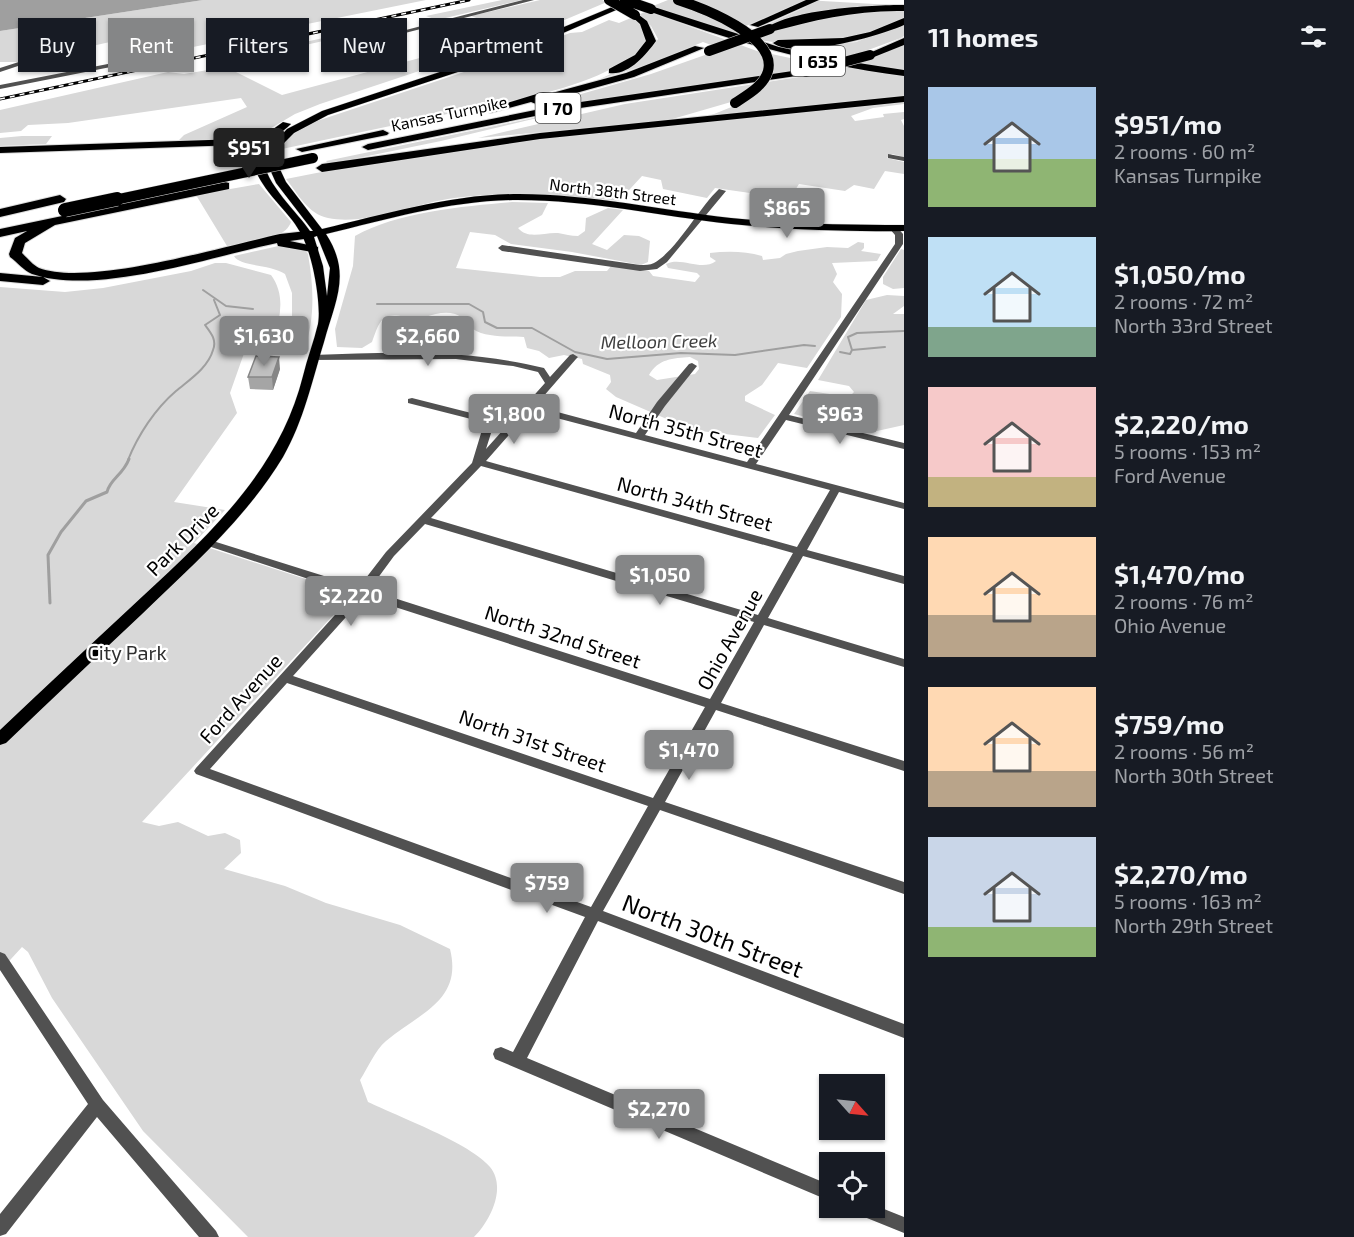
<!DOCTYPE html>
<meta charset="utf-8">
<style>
:root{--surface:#171b24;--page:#242831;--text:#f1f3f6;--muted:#9ea1a6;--accent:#858687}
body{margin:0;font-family:"Exo 2",sans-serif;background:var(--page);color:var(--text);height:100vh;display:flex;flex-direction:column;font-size:22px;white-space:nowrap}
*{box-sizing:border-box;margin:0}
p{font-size:20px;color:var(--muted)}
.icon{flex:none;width:33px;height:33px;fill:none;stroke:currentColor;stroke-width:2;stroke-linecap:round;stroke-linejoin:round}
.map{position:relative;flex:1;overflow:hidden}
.side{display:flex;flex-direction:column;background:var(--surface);width:450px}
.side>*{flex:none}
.hud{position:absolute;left:18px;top:18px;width:570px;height:54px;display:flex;gap:12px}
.needle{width:39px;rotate:117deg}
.tools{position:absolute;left:819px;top:1074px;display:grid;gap:12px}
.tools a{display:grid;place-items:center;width:66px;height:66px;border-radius:0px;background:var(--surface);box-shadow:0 2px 4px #0004;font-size:30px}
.price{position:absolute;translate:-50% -51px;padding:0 14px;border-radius:6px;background:var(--accent);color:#fff;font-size:20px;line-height:39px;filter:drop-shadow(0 2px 3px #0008)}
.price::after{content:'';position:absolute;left:50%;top:36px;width:18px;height:14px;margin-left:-9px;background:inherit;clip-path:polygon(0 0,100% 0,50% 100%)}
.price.current{background:#222;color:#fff}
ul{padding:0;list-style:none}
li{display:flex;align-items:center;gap:18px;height:150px;padding:0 24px}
li span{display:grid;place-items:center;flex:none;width:168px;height:120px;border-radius:0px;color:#555}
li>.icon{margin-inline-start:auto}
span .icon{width:72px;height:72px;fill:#fffc;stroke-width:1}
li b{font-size:26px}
h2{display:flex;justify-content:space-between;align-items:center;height:72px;padding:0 24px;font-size:26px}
.chip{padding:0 21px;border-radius:0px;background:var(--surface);box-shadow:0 2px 4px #0004;font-size:21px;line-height:54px}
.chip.current{background:var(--accent);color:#fff}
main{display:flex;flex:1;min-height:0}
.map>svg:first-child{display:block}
.green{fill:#d8d8d8;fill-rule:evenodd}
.water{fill:#9f9f9f}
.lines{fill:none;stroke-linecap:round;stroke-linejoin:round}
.stream-far1{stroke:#9f9f9f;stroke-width:2}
.stream{stroke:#9f9f9f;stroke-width:3}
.major-casing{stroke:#dbdbdb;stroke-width:1}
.highway-casing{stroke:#dbdbdb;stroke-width:2}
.minor{fill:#515151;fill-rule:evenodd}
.major{fill:#000;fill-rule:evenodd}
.highway{fill:#000;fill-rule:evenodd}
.rail-casing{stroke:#000;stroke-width:3}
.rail{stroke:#fff;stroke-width:1.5;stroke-dasharray:5;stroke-linecap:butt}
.highway-bridge-far1-casing{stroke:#dbdbdb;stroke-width:11;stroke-linecap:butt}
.highway-bridge-casing{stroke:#dbdbdb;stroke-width:15;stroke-linecap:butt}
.highway-bridge-far1{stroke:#000;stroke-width:10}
.highway-bridge{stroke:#000;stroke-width:14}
.wall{fill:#a5a5a5}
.shaded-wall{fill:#868686}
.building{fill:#c0c0c0;stroke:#868686;stroke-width:1.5}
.labels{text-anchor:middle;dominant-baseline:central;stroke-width:4.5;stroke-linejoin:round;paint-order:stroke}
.far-street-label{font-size:16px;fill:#000;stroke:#fff}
.shield{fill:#fff;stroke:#4c4c4c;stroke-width:1.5}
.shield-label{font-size:18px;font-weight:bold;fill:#000}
.far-water-label{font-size:18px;font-style:italic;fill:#404040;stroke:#fff}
.street-label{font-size:20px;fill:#000;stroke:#fff}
.park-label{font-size:20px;fill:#2f2f2f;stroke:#fff}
.near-street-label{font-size:24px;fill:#000;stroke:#fff}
</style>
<main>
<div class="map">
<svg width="904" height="1237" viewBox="0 0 904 1237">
<rect width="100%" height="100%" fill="#fff"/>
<path class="green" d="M203 0H426L193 47 181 36 155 32 20 62H0V31Z
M502 0H522L437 20 426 16Z
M540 0H602L607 2 536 32 320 104 295 114 256 137 247 140 178 141 184 135 247 107 241 98 68 123 28 125 21 131 0 133V110L168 72 184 74 220 68 221 60 365 29 367 31 235 61 232 70 282 95 442 52 441 45 498 26 471 16Z
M668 0H805L892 5 828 10 791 19 904 9V17C858 44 800 49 749 38 716 31 684 17 653 6ZM791 6 806 7 755 30 746 26Z
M647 11 757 51 809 62 904 76V98L709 116 739 104 731 102 669 120 478 138 625 104 818 74 753 78 548 107 546 104 651 74 722 49 703 42 643 66 600 79C623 68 644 62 658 39L651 26 638 15Z
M633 17C642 26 648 33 645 47 593 90 516 99 452 113 395 125 338 137 282 149L288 137 314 122 497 61 570 33 582 32 609 20 619 23Z
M904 24V36L901 38 838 61 764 44 822 46 856 42Z
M904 45V70L857 64Z
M904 101V104L873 108 851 116 855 121 884 117 883 114 904 112V119L901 120 904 126V157L892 154 887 158 904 162V174L885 171 874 189 854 185 845 191 799 184 792 195 770 191 764 195 715 188 707 198 663 189 661 180 642 176 619 201C563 195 511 191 454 198 416 203 366 226 328 218 308 214 298 194 286 179 365 163 444 150 524 140 650 123 778 117 904 101Z
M562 112 441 141 329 164 326 161Z
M22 136H52L46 144 0 146V138Z
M259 184 291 222C284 242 245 243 227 246L196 195Z
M512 202 548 203 542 215 518 228C528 240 544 232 558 233 565 234 571 236 578 236L585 231 586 218 608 208 623 210 592 244 607 250 624 235 639 236 650 241 648 262 641 265 572 252 511 244 495 235 470 232 456 268 540 277H560L575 271H607L611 266 649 271 653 276 695 282 700 276 697 273 668 268 666 264C682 256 701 272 716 261L710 257V253C727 251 745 251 762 256L763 260 780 258 786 254 798 251 827 247 848 248 858 242 864 243V248L861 251 881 254 877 261 832 263 837 274 833 282 842 294 841 317 807 368 778 363 762 385 745 396V401L775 415 758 438 692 430 616 397 606 389 611 382 610 375 583 364 582 359 564 355 549 358 539 351 527 348 524 337C509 336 486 338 473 329 466 324 464 317 455 314 436 309 422 322 404 321L405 317C380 311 379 324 372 342L362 348 337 347 335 329 353 266 355 236C397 212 465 206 512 202ZM690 357 698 361 699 369 695 374 657 380 649 375C658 359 673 358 690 357Z
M283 245 305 250 308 254C314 289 315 318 304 352L292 354 289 339H297L299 321 292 322V293L285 274C271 264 240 267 234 256Z
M901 249 904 250V288L893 289 883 284V277Z
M215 263H226L271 275C285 294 281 316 274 337L248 342 230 393 237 413 174 502 225 510 194 543 349 593 351 596 142 822 159 826 178 822 208 836 225 833 240 840 241 853 224 869 285 886 326 903 400 925 450 949C463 1001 419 1013 386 1041 375 1050 368 1068 360 1080L368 1102C397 1116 472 1144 490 1167 507 1188 490 1221 474 1237H248L143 1131 52 998 28 952 22 947 0 971V287L65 292 103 288 191 271Z
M887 295 904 296V306L893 314H904V425L868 433 794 414 810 391 849 397 854 392 849 386 818 380 866 300Z"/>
<path class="water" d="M0 0H203L0 31Z"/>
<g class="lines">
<path class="stream-far1" d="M203 290 226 306 253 309
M377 304H469L483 312 485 322 497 328H532L575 352 607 359 681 353 735 355 804 345 815 346
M852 350 885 347
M840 352 850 354 852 350 848 337 857 333 904 331
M128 460C138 435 155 409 176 391 189 380 208 368 213 350 217 340 211 333 205 325L220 315 214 300"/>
<path class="stream" d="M50 603 48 555 61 532 86 501 107 492C110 479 123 475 129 459"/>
<defs>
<path id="major" d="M629 0 637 1 524 50 328 115 294 133 279 148 278 165 286 182 322 229C387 214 452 194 519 194 590 194 661 210 731 218 789 224 846 225 904 225V231C846 232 788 230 731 224 660 216 590 200 518 200 453 200 389 219 326 234 352 274 335 301 324 342 312 381 304 420 283 457 246 518 192 566 141 615 96 657 51 700 6 743L0 745V730C43 689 86 649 129 609 201 542 278 476 303 376 307 359 314 341 318 324 321 308 315 273 310 257 307 245 302 234 295 224 283 206 246 176 255 151 260 138 272 130 283 122L291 124C282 133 269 139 265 151 256 176 298 212 310 231H313L276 183 268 165 270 148 287 129 322 111 518 46ZM317 236 330 268 327 296 323 266 314 237Z"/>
<path id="highway" d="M806 0H819L758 27 750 25Z
M904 5V11C856 10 815 20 770 32L765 29C791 9 871 5 904 5Z
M651 6 779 47 839 60 904 70V76C815 65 732 41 648 11L646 9Z
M635 12 647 21 656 41C646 55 628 76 609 73V69L635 55 646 41 640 24 630 15Z
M904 18V25C879 36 796 60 773 43L778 40 843 38 870 32Z
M904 38V45L874 57 865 55Z
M695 46 704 48 634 77 536 104 531 102 490 113 485 110 543 92 552 93 626 73Z
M806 69 811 72 810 74 560 111 368 150 362 147 368 144 560 105Z
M904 96V102L540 139 322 172 316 168 322 164 540 133Z
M383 130 389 133 387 135 302 152 296 149Z
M239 139 277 141 283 144 277 147 239 145 0 153V147Z
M225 182 229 183V189L55 225 25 243 22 253C27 258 33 265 39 268 89 287 225 246 280 234L307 231 313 235 311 238 290 241 318 247V253L278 246 277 243C210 257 97 296 32 274 24 271 17 262 10 257L9 254 15 238 27 231 0 237V229Z
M60 195 66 199 64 202 0 217V209Z
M0 273 43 277 50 281 43 285 0 281Z"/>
</defs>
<use href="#major" class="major-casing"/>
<use href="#highway" class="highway-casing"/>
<path class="minor" d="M523 0H534L405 33 402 31Z
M154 55 157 57 156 58 0 89V85Z
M25 60 28 62 27 63 0 72V68Z
M888 154 904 157V161L888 158Z
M719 189 726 191 667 262 657 269 640 271 502 251 498 248 502 245 640 265C645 265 650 265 654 263 677 250 698 209 719 189Z
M890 226H896L903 234V244L789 415 904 443V449L786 420 756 464 904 503V509L839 492 807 550 904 576V584L803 556 768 618 904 659V667L764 625 721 703 904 761V771L716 710 665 802 904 882V894L660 810 603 911 904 1024V1038L598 921 527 1058 830 1185V1201L495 1059 493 1054 495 1049 501 1047 513 1052 585 917 196 774 194 771 196 768 354 594 205 545 203 543 209 540 213 541 359 587 386 552 472 463 482 430 475 420 408 403V399L412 398 483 416 492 430 486 449 545 383 538 372 513 366 456 359 310 360 308 358 313 355C393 352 466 349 544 368L550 377 570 355 573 354 578 357 576 359 535 406 636 433 657 402 689 364 692 363 697 366 665 406 645 435 747 462 895 244V235L889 228ZM530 411 830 490 797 547 486 461ZM481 466 793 553 758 615 431 518ZM425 524 754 622 710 699 369 590 394 556ZM364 597 705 707 653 798 293 676ZM287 683 648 806 591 907 210 769Z
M0 952 5 954 103 1100 216 1231 219 1237H199L97 1117 6 1234 0 1236V1214L88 1104 0 970Z
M874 1205 904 1217V1233L857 1214 854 1208H874Z"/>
<use href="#major" class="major"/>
<use href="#highway" class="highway"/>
<defs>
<path id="rail" d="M0 99 469 0"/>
</defs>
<use href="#rail" class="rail-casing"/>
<use href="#rail" class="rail"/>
<defs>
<path id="highway-bridge-far1" d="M609 0 635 15
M625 0 651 9
M678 0C703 8 777 36 768 71 764 86 747 95 735 103
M709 51 770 29
M806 72 870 55
M110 201 313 158"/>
<path id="highway-bridge" d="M65 210 117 199"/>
</defs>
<use href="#highway-bridge-far1" class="highway-bridge-far1-casing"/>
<use href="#highway-bridge" class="highway-bridge-casing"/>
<use href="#highway-bridge-far1" class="highway-bridge-far1"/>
<use href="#highway-bridge" class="highway-bridge"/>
</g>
<path class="wall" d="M280 369 273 390 250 389 248 377Z"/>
<path class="shaded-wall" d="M279 357 280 369 273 390 272 377Z"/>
<path class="building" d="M256 356 279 357 272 377H248Z"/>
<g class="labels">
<g class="far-street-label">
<text transform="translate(449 113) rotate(-12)">Kansas Turnpike</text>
<text transform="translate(613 191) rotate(7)">North 38th Street</text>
</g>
<g class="shield">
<rect x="791" y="46" width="54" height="30" rx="4.5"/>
<rect x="535.5" y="93" width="45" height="30" rx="4.5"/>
</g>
<g class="shield-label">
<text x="818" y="61">I 635</text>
<text x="558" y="108">I 70</text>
</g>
<g class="far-water-label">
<text transform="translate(659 341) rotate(-1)">Melloon Creek</text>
</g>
<g class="street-label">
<text transform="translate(686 430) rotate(15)">North 35th Street</text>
<text transform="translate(695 503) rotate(15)">North 34th Street</text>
<text transform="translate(182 539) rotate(-45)">Park Drive</text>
<text transform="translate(563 636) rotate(18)">North 32nd Street</text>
<text transform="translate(729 639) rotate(-61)">Ohio Avenue</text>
<text transform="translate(240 698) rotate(-48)">Ford Avenue</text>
<text transform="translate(533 740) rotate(19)">North 31st Street</text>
</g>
<g class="park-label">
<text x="127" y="652">City Park</text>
</g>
<g class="near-street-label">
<text transform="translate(713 935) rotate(21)">North 30th Street</text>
</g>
</g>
</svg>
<div class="tools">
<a><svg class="needle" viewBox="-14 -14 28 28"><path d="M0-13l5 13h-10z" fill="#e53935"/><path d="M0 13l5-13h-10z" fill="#9ea1a6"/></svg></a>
<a><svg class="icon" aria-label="locate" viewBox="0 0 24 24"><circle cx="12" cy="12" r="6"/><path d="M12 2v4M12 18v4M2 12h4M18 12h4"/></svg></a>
</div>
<b class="price current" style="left:249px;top:179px">$951</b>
<b class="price" style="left:787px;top:239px">$865</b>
<b class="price" style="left:264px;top:367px">$1,630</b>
<b class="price" style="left:428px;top:367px">$2,660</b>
<b class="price" style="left:514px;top:445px">$1,800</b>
<b class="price" style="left:840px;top:445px">$963</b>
<b class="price" style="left:660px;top:606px">$1,050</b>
<b class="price" style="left:351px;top:627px">$2,220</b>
<b class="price" style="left:689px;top:781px">$1,470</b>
<b class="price" style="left:547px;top:914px">$759</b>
<b class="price" style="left:659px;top:1140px">$2,270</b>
<div class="hud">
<a class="chip">Buy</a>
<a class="chip current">Rent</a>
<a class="chip">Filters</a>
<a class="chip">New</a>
<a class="chip">Apartment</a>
</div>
</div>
<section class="side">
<h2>11 homes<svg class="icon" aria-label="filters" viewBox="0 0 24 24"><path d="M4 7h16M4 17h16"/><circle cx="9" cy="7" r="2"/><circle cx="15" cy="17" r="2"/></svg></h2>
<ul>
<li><span style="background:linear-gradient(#a9c7e8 60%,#8fb573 0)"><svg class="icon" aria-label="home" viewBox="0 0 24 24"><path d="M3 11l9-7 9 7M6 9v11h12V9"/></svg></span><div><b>$951/mo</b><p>2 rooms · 60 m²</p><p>Kansas Turnpike</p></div></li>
<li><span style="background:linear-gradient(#bfe0f5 75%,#7fa58c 0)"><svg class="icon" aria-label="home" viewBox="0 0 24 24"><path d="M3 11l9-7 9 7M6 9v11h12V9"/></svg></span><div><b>$1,050/mo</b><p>2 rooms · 72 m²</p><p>North 33rd Street</p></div></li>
<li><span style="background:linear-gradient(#f6c9c9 75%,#c2b280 0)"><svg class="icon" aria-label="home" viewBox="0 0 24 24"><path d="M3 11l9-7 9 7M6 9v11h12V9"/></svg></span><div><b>$2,220/mo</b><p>5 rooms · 153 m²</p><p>Ford Avenue</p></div></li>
<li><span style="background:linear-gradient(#ffd9b3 65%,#b9a48a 0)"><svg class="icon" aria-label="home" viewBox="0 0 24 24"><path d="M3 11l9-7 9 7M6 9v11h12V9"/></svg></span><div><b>$1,470/mo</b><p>2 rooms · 76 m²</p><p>Ohio Avenue</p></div></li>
<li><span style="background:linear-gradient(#ffd9b3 70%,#b9a48a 0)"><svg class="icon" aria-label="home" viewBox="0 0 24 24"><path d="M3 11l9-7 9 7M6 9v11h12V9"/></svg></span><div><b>$759/mo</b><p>2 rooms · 56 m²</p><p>North 30th Street</p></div></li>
<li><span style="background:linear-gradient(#c9d6e8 75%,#8fb573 0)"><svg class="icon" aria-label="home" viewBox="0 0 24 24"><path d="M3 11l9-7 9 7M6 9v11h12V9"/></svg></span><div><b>$2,270/mo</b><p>5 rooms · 163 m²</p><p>North 29th Street</p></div></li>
</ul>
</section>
</main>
